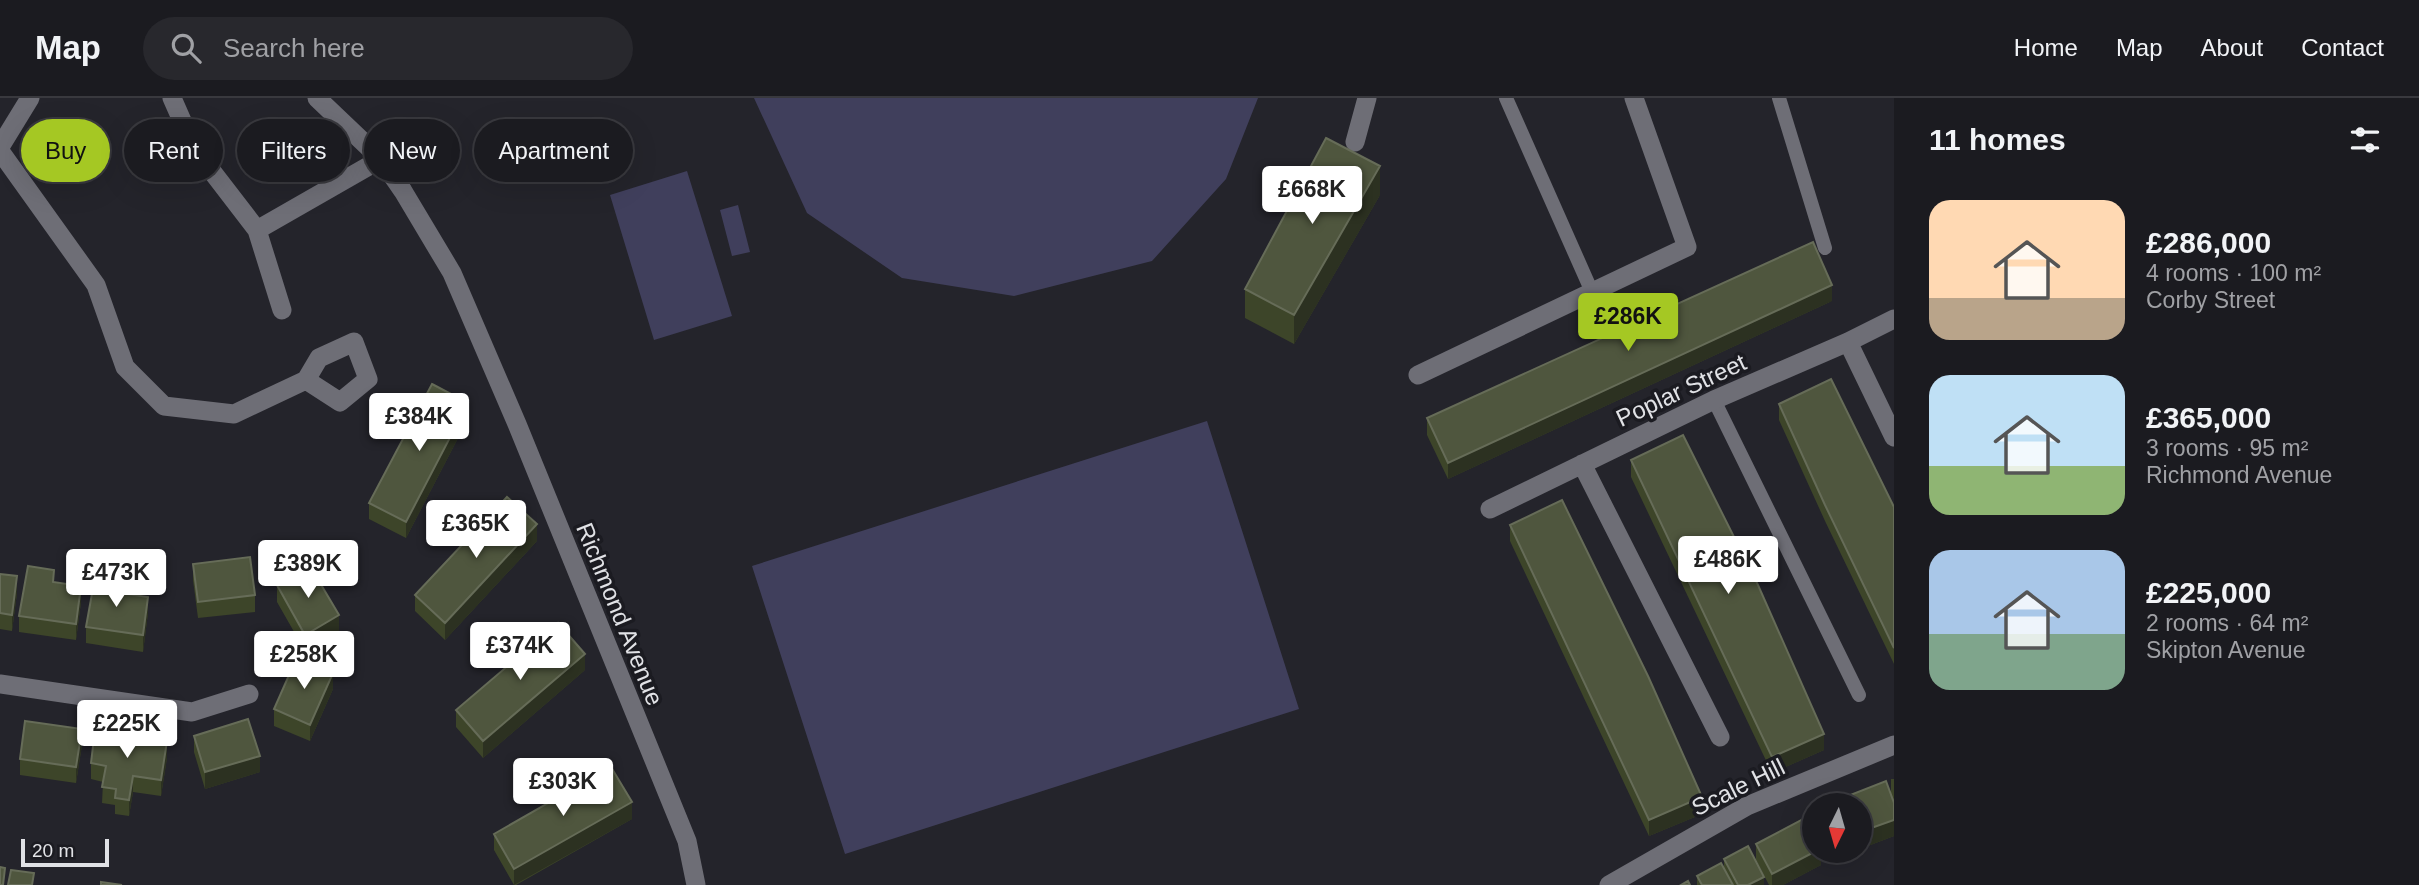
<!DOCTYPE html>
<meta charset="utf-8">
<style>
:root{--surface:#1b1b20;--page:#28282d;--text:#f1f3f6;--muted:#a0a1a5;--line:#39393e;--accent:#a5c823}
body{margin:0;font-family:Arial,sans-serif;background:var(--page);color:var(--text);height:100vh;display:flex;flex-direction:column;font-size:26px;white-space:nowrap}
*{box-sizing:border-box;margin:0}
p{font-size:23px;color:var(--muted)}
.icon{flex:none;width:38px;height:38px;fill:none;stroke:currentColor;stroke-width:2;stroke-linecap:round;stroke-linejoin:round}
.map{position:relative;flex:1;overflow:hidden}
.side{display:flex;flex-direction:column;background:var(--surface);width:525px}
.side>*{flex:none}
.hud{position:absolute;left:21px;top:21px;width:665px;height:63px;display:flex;gap:14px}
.needle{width:46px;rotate:185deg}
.fabs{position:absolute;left:1802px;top:695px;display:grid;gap:14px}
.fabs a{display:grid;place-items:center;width:70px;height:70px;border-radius:50%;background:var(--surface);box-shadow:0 7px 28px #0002,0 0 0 2px var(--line);font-size:35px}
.scale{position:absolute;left:21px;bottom:18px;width:88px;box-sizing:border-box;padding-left:7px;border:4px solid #e1e2e6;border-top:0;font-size:19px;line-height:24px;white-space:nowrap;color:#e1e2e6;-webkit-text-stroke:5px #1b1b21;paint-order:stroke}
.price{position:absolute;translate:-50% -60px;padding:0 16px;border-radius:7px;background:#fff;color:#222;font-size:23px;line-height:46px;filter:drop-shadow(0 2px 4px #0008)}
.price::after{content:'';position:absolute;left:50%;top:42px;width:21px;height:16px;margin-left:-10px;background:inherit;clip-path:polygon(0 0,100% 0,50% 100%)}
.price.current{background:var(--accent);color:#111}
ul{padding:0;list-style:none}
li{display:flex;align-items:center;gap:21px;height:175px;padding:0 35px}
li span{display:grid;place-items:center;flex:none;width:196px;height:140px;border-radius:21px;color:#555}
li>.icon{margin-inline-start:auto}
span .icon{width:84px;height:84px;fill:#fffc;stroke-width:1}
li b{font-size:30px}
h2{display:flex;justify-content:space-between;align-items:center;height:84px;padding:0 35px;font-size:30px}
.chip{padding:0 24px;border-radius:32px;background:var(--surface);box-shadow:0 7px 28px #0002,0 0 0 2px var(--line);font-size:24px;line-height:63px}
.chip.current{background:var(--accent);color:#111}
header{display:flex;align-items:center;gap:42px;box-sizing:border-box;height:98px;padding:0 35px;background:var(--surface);border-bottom:2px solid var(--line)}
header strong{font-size:33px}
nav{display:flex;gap:38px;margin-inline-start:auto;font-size:24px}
.search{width:490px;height:63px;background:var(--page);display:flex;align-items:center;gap:18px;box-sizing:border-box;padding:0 24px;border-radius:38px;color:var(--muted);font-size:26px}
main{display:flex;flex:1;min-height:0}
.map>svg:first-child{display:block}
.green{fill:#403f5c}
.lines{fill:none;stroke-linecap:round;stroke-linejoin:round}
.service{stroke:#6e6e76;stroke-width:14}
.minor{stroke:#6e6e76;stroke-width:19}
.wall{fill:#3d4529}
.shaded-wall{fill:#2c3121}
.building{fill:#4f563e;stroke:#666c58;stroke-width:2}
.labels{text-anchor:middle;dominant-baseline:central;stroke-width:7;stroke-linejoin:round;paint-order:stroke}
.street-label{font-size:24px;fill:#e1e2e6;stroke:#1b1b21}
</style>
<header>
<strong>Map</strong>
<div class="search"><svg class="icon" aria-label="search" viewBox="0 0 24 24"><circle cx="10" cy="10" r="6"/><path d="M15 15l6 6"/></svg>Search here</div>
<nav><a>Home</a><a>Map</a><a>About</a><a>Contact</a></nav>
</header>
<main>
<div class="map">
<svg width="1894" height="787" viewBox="0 0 1894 787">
<rect width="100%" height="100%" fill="#24242b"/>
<path class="green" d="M754 0H1258L1226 81 1152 163 1014 198 902 180 807 115Z
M687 73 732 218 654 242 610 97Z
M738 107 750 154 732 158 720 112Z
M1207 323 1299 611 845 756 752 468Z"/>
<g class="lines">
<path class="service" d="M1506 0 1592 194
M1779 0 1825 150
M1714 302 1859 597"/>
<path class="minor" d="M172 0 194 50 257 132 282 212
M317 0 381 61 403 93 452 175 517 326 687 743 696 787
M1355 44 1367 0
M0 49 30 0
M0 53 96 187 125 269 164 308 234 316 306 282 319 260 354 244 368 281 340 304 306 282
M257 132 381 61
M1848 244 1894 339
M1418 277 1687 149 1634 0
M1582 366 1720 639
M1490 411 1714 302 1848 244 1894 221
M0 586 192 614 249 596
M1609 787 1747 708 1894 647"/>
</g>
<path class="wall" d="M1380 97 1294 246 1245 220V191Z
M1832 203 1448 381 1427 337V320Z
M1779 306 1894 409V566L1825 423 1779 322Z
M468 321 406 440 369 421V405Z
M1631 362 1824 652 1772 675 1631 379Z
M1510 427 1702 716 1649 738 1510 443Z
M537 443 445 542 415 513V497Z
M193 466 255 497V514L198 520 193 482Z
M0 476 17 495 12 533 0 531Z
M54 484 81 504 76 542 19 534V518Z
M277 487 339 533 305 553 277 504Z
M121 495 148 515 143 554 86 545V529Z
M585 572 483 660 456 629V612Z
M333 591 310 643 274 628V611Z
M194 638 260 674 205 691 194 654Z
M82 647 76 685 20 677V661Z
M167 660 161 698 133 694 129 718 115 716V707L102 705 103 684 91 681V665Z
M1891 681H1894V738L1860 751V707H1835V703L1891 698Z
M632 721 516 787H514L494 752V736Z
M1756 746 1821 752V767L1783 787H1769L1756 762Z
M1724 761 1764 787H1697V778L1724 771Z"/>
<path class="shaded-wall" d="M1380 68V97L1294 246V217Z
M1832 187V203L1448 381V365Z
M468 305V321L406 440V424Z
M537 426V443L445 542V525Z
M17 478V495L12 533V517Z
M81 488V504L76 542V526Z
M148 499V515L143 554V537Z
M339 517V533L305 553V537Z
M585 556V572L483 660V643Z
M333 575V591L310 643V627Z
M82 631V647L76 685V669Z
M1824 636V652L1772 675V659Z
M167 643V660L161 698V682Z
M260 658V674L205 691V674Z
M133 678V694L129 718V702Z
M1702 699V716L1649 738V722Z
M632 704V721L514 787V771Z
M1894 722V738L1860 751V734Z
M1818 752H1821V767L1783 787H1772V776Z
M1764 779V787H1748Z"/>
<path class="building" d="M1326 40 1380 68 1294 217 1245 191Z
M1813 144 1832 187 1448 365 1427 320Z
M1831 281 1894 409V550L1825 407 1779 306Z
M432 286 468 305 406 424 369 405Z
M1683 337 1758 487 1824 636 1772 659 1631 362Z
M507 399 537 426 445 525 415 497Z
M1562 402 1648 578 1702 699 1649 722 1510 427Z
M250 459 255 497 198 504 193 466Z
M28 468 54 472 53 484 81 488 76 526 19 518Z
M310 468 339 517 305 537 277 487Z
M0 476 17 478 12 517 0 515Z
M95 479 121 484 120 495 148 499 143 537 86 529Z
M558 525 585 556 483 643 456 612Z
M297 559 333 575 310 627 274 611Z
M248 621 260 658 205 674 194 638Z
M25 623 82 631 76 669 20 661Z
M95 632 167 643 161 682 133 678 129 702 115 700 116 691 102 689 106 668 91 665Z
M611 669 632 704 514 771 494 736Z
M1886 683 1894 705V722L1860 734V707H1837L1835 703Z
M1805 720 1815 740V752H1818L1772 776 1756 746Z
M1748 748 1764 779 1748 787H1738L1724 761Z
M1721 765 1733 787H1702L1697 778Z
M0 769 5 770 3 787H0Z
M11 772 34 775 32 787H8Z
M1688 783 1690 787H1681Z
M101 784 122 787H101Z"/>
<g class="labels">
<g class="street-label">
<text transform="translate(1681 292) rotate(-25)">Poplar Street</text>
<text transform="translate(620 516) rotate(68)">Richmond Avenue</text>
<text transform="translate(1738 689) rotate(-26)">Scale Hill</text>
</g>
</g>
</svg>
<div class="fabs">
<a><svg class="needle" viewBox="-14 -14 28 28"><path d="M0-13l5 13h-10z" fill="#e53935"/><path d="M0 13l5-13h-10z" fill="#a0a1a5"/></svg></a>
</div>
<div class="scale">20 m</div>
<b class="price" style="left:1312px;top:128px">£668K</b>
<b class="price current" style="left:1628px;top:255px">£286K</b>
<b class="price" style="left:419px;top:355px">£384K</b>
<b class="price" style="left:476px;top:462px">£365K</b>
<b class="price" style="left:1728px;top:498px">£486K</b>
<b class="price" style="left:308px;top:502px">£389K</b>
<b class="price" style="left:116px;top:511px">£473K</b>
<b class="price" style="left:520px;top:584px">£374K</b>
<b class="price" style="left:304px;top:593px">£258K</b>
<b class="price" style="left:127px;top:662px">£225K</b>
<b class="price" style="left:563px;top:720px">£303K</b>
<div class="hud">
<a class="chip current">Buy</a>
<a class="chip">Rent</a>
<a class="chip">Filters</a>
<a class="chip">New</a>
<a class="chip">Apartment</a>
</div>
</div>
<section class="side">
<h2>11 homes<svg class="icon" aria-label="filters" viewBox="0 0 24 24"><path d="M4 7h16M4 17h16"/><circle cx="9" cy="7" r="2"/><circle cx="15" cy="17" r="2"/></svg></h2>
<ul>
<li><span style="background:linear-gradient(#ffd9b3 70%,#b9a48a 0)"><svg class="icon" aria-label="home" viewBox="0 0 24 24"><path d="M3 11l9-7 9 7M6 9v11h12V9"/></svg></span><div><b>£286,000</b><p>4 rooms · 100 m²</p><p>Corby Street</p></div></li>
<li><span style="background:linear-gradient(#bfe0f5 65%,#8fb573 0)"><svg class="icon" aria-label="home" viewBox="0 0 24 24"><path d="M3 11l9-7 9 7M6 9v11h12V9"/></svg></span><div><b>£365,000</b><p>3 rooms · 95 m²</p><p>Richmond Avenue</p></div></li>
<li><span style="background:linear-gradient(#a9c7e8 60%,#7fa58c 0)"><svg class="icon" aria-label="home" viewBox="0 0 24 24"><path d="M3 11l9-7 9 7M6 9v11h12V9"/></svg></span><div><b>£225,000</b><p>2 rooms · 64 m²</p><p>Skipton Avenue</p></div></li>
</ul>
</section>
</main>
